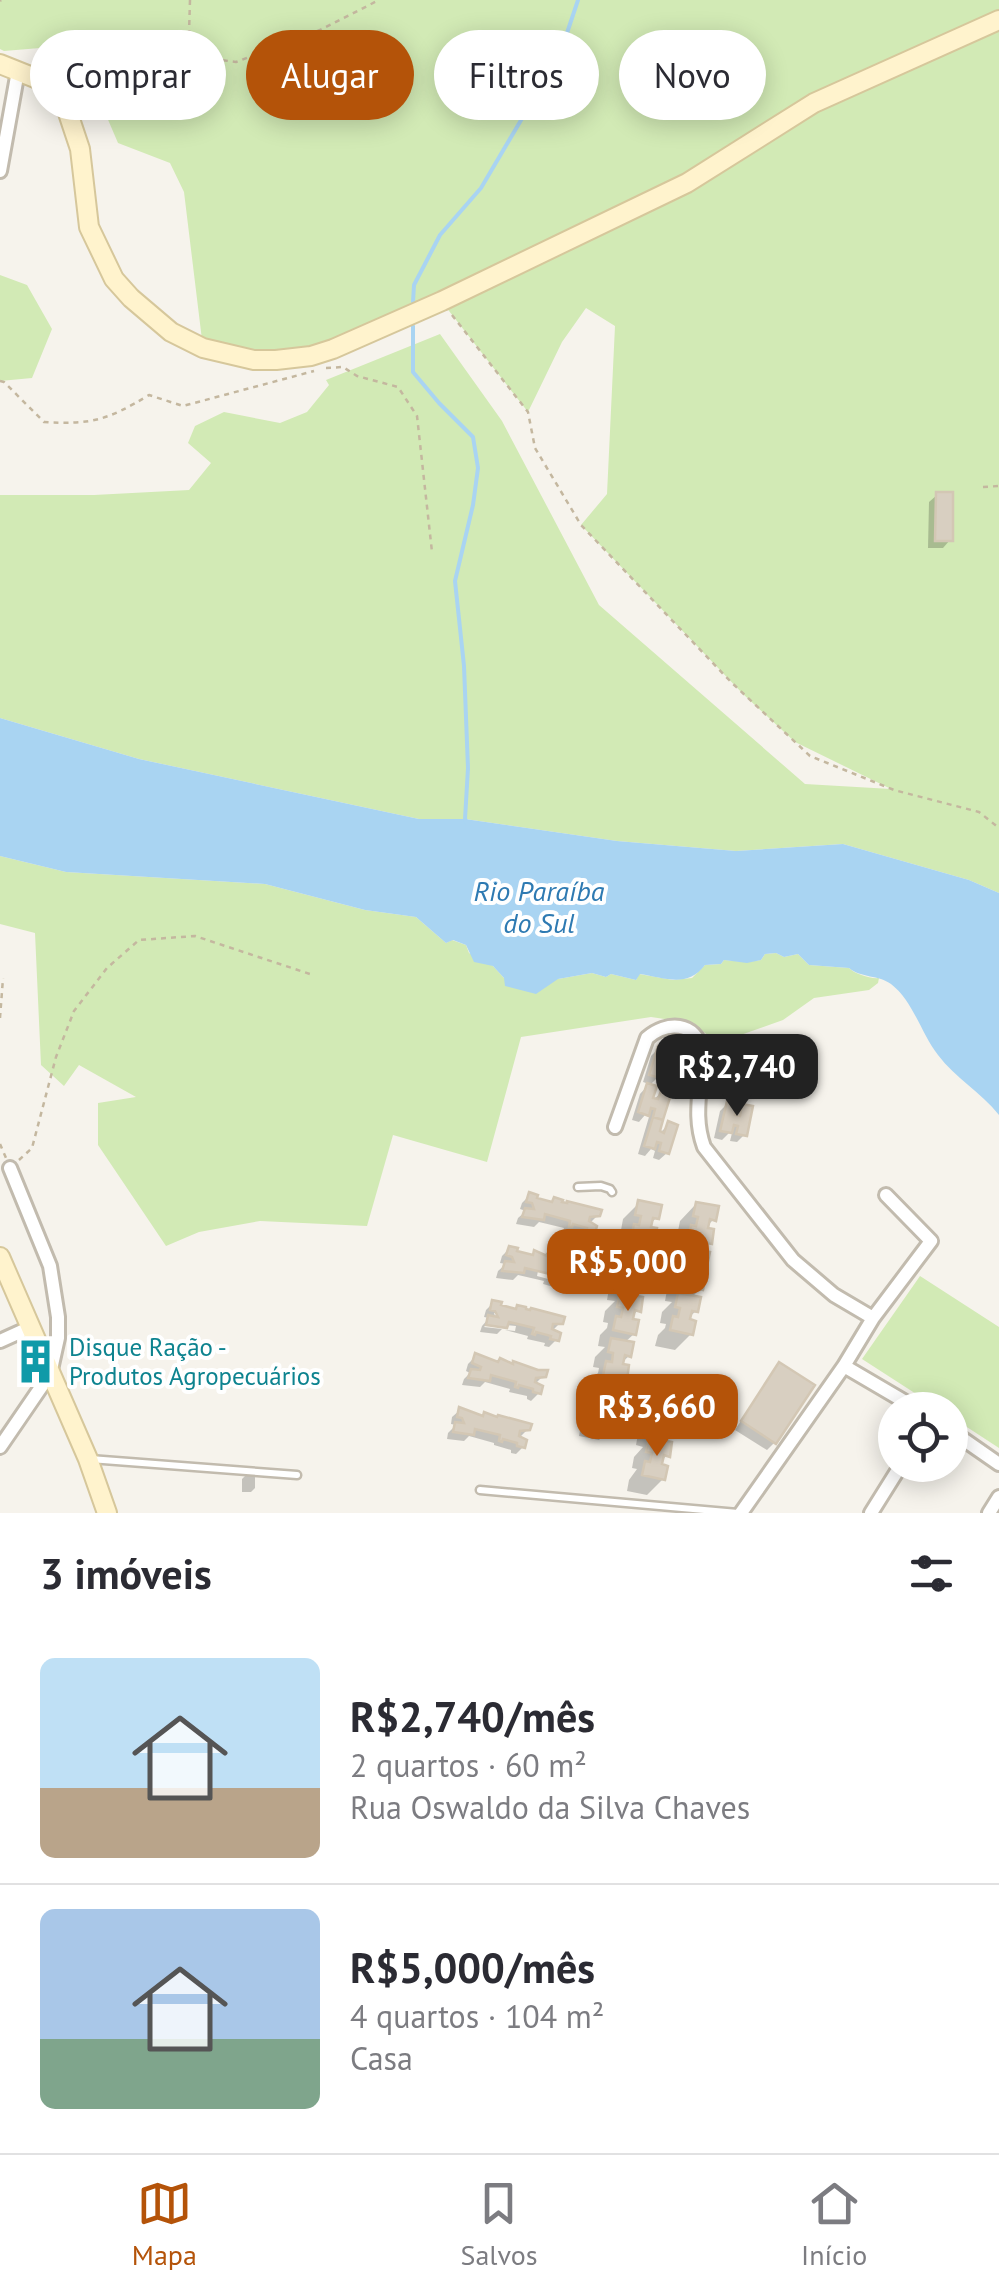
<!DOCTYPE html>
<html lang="pt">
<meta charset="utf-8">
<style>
:root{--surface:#fff;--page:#f7f7f7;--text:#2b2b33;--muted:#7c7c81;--line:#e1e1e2;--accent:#b45309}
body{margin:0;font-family:"PT Sans",sans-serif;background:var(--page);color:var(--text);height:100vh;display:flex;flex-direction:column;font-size:38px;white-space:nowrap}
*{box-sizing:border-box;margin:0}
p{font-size:32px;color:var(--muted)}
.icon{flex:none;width:55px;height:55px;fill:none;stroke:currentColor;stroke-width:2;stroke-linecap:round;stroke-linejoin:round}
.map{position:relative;height:1513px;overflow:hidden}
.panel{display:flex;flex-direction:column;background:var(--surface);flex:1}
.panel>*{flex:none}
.top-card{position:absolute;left:30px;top:30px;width:940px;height:90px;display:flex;gap:20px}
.fabs{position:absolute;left:878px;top:1392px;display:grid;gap:20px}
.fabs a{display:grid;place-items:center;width:90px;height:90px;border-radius:50%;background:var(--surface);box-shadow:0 5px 25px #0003;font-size:50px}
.price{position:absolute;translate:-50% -85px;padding:0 22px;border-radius:20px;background:var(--accent);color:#fff;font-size:32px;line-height:65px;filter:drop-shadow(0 2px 5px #0008)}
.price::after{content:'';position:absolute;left:50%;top:60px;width:30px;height:22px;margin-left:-15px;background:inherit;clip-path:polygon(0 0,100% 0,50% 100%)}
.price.current{background:#222;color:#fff}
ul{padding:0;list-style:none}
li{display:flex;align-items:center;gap:30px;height:250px;padding:0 40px}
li+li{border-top:2px solid var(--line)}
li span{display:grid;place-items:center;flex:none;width:280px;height:200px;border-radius:15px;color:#555}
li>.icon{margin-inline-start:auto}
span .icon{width:120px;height:120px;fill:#fffc;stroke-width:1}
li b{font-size:42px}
h2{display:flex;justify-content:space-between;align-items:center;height:120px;padding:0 40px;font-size:42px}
.tag{padding:0 35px;border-radius:45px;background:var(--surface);box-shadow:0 5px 25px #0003;font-size:35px;line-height:90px}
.tag.current{background:var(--accent);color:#fff}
.tab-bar{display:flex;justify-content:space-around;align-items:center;height:140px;border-top:2px solid var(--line);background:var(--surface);font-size:28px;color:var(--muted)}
.tab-bar a{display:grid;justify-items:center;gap:5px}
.tab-bar .current{color:var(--accent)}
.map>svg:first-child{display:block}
.green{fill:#d2eab5}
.water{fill:#a9d4f2}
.shadow{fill:#0003;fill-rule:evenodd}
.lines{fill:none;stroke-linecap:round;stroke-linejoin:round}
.stream{stroke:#a9d4f2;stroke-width:4}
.building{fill:#d8cfc1;stroke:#d3c7b4;stroke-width:2.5}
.service-casing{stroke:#c2bbae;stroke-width:11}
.minor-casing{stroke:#c2bbae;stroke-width:18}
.secondary-casing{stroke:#d6c79b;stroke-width:22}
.path{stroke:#c4b79f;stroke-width:2.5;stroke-dasharray:5 5;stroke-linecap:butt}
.service{stroke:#fff;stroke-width:6}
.minor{stroke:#fff;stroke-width:12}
.secondary{stroke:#fff3cd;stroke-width:18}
.labels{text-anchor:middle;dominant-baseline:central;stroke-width:8;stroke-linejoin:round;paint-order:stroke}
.culture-label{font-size:25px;fill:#0d838f;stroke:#fff;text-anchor:start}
.water-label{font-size:28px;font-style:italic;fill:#2e7ab2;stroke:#fff}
</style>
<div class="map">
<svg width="999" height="1513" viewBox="0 0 999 1513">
<rect width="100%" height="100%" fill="#f6f3ec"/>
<path class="green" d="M0 0H999V893L969 880 843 844 736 851 617 841 465 819H419L139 759 0 718V495H94L189 490 211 463 188 443 195 426 224 412 280 423 307 412 329 385 326 380 440 334 502 421 599 605 805 784 891 789 795 742 743 694 581 525 607 494 615 326 586 308 562 342 528 412 442 302 311 356 203 348 184 192 170 163 118 143 76 45 4 51 0 49Z
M0 275 27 285 52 329 32 378 0 381Z
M0 856 66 872 265 884 365 910 416 917 446 943 452 940 466 945 469 953 493 966 504 978 558 979 592 973 606 977 611 974 636 980 639 974 673 980 692 978 705 965 721 964 724 960 747 962 761 960 765 954 776 953 784 957 798 954 809 965 849 968C855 974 870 979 879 978L878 983 869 990 814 998 783 1020 718 1043 692 1023 651 1017 521 1037 487 1162 393 1135 367 1226 260 1221 199 1232 166 1246 98 1145V1103L136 1097 79 1065 64 1086 41 1065 35 933 0 924Z
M920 1276 999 1327V1448L950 1416V1410H941L862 1359Z"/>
<path class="water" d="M0 718 139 759 419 819H465L617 841 736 851 843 844 969 880 999 893V1115C981 1092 955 1078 938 1055 921 1033 913 1001 891 984 879 975 861 978 849 968L809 965 798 954 784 957 776 953 765 954 761 960 747 963 724 960 721 964 705 965C688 988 665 978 640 974L636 980 611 974 606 977 592 973 558 979 536 994 505 986 504 978 493 966 474 962 466 945 453 940 446 943 416 917 365 910 265 884 66 872 0 856Z"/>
<path class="shadow" d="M937 495 950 540 943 548H928L929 502Z
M659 1048 662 1066 674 1053 673 1081 664 1091 655 1138 669 1124 667 1153 659 1160 653 1158 655 1151 651 1149 645 1156 638 1154 649 1117 645 1115 639 1122 632 1120 640 1094 649 1084 643 1082 651 1056ZM664 1071 659 1087 665 1089 648 1105 649 1086Z
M733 1065 758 1079 752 1085 755 1094 747 1101 721 1096 723 1088 728 1082 724 1081 726 1073Z
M727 1104 731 1118 743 1107 744 1135 737 1142 730 1141 733 1129 722 1140 714 1138 720 1111Z
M530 1195 534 1200 598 1215 589 1224 593 1232 585 1240 580 1238 581 1236 563 1231 564 1228 539 1222 534 1227 516 1224 518 1218 526 1211 520 1209 522 1203Z
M639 1203 656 1218 646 1229 652 1241 642 1252 647 1264 639 1272 643 1287 633 1298 638 1310 628 1321 634 1334 624 1343 629 1356 618 1366 624 1379 615 1388 619 1401 611 1408 615 1424 599 1440 579 1436 581 1425 589 1414 584 1413 586 1402 595 1392 589 1391 591 1380 598 1373 599 1368 593 1367 595 1357 605 1347 598 1346 600 1335 607 1328 608 1323 603 1322 605 1311 615 1301 607 1300 609 1289 616 1282 617 1277 611 1276 614 1265 624 1255 616 1254 618 1243 626 1232 621 1230 623 1219Z
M696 1204 714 1219 703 1230 709 1243 700 1252 705 1265 695 1275 701 1288 691 1298 696 1311 685 1321 691 1334 675 1350 655 1346 658 1335 665 1328 666 1324 660 1323 662 1312 672 1302 665 1301 667 1290 674 1283 675 1278 669 1277 672 1266 681 1257 673 1255 676 1244 683 1237 684 1232 678 1231 680 1221Z
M510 1248 514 1253 531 1257 534 1253 578 1268 568 1277 573 1285 565 1293 560 1292 561 1289 543 1284 544 1281 518 1275 513 1280 496 1278 498 1271 506 1264 500 1263 502 1256ZM538 1271 563 1278V1283L537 1276Z
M493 1303 498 1307 561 1322 552 1331 556 1340 549 1347 544 1346 545 1343 527 1339 528 1336 505 1330 515 1331 516 1326 504 1325 499 1313H494L498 1324 488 1323 484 1327 502 1329 497 1334 480 1332 482 1326 489 1318 484 1317 486 1310Z
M33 1347 43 1374 30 1385 19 1357Z
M476 1356 544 1375 534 1385 539 1393 531 1401 527 1399V1396L509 1392 510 1389 485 1382 480 1387 462 1385 464 1379 470 1373 466 1371 468 1364Z
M780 1365 774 1443 767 1450 735 1430 772 1372Z
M659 1395 676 1410 666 1420 672 1433 662 1443 667 1455 657 1466 663 1479 647 1495 627 1491 629 1480 637 1469 632 1468 634 1457 643 1447 636 1445 638 1434 645 1427 646 1423 640 1422 642 1411Z
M460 1410 528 1429 519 1438 523 1447 516 1454 511 1453V1450L494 1445V1443L469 1436 464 1441 447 1439 448 1433 456 1425 451 1424 452 1417Z
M247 1474H255V1488L251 1492H242V1479Z"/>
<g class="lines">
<path class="stream" d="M413 302 414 285 440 235 481 188 560 54 578 0
M413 326V372L439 403 473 437 478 468 473 505 455 581 464 666 468 768 465 819 467 823"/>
</g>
<path class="building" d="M936 492H953V541H935Z
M658 1046 669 1049 667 1057 671 1058 673 1050 684 1053 675 1083 665 1080 668 1069 664 1067 660 1078 649 1075Z
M732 1062 763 1069 760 1081 752 1079 751 1083 759 1084 757 1095 727 1089 729 1077 741 1079 742 1076 730 1074Z
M647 1083 657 1086 653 1098 658 1099 662 1088 672 1091 663 1120 653 1117 655 1109 651 1108 649 1116 638 1112Z
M727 1101 737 1103 735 1115 740 1116 742 1104 753 1106 747 1136 736 1134 738 1126 734 1125 732 1133 720 1131Z
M653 1117 663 1120 660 1131 664 1133 668 1121 678 1125 669 1154 659 1151 661 1143 657 1142 655 1149 644 1146Z
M529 1192 538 1195 537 1198 552 1202 554 1197 563 1200 562 1202 567 1203V1201L602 1210 600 1216 590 1217 589 1221 597 1226 595 1233 586 1231 587 1228 573 1224 572 1227H569L570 1221 545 1214 544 1220 522 1217 525 1208 534 1209 532 1203 526 1202Z
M638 1200 662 1205 659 1219 653 1218 651 1227 657 1228 654 1243 631 1238 634 1224 639 1225 641 1216 635 1215Z
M696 1202 719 1206 716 1221 710 1219 708 1228 714 1229 712 1244 688 1239 691 1225 696 1226 698 1217 693 1216Z
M509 1246 518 1248 517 1251 533 1255 534 1250 547 1256V1254L581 1263 580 1269 570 1270 569 1274 577 1279 575 1287 567 1284V1282L553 1278 552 1280H549L550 1274 525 1268 524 1273 502 1271 505 1261 514 1262 512 1257 506 1255Z
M629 1246 652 1251 649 1265 643 1264 642 1273 648 1274 645 1289 622 1284 624 1270 630 1271 632 1262 626 1261Z
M687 1247 710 1252 707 1266 701 1265 700 1274 706 1275 703 1290 680 1285 682 1271 688 1272 690 1263 684 1262Z
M620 1293 643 1297 641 1312 635 1310 633 1319 639 1320 636 1335 613 1330 616 1316 621 1317 623 1308 617 1307Z
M678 1293 701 1297 698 1312 692 1311 690 1319 696 1321 693 1335 670 1330 673 1316 678 1317 680 1308 675 1307Z
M492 1300 502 1302 501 1305 516 1309 517 1305 526 1307V1309L530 1310 531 1308 565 1317 563 1324H553L552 1329 561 1333 559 1341 550 1339 551 1336 536 1332 535 1335 532 1334 534 1328 509 1322 507 1328 486 1325 488 1315 498 1317 495 1311 490 1310Z
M611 1338 634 1342 631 1357 625 1355 623 1364 629 1365 627 1380 603 1375 606 1361 612 1362 613 1353 608 1352Z
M475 1353 498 1362 500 1358 513 1364V1361L538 1370H548L546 1377 536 1378 535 1382 543 1386 541 1394 533 1392V1389L519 1385 518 1388 515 1387 516 1382 491 1375 490 1381 468 1378 471 1369 480 1370 481 1367 472 1363Z
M779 1362 815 1385 776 1444 741 1421Z
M601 1383 624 1387 622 1402 616 1401 614 1410 620 1411 617 1425 594 1421 596 1406 602 1408 604 1398 598 1397Z
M658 1392 681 1396 678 1411 672 1410 671 1419 677 1420 674 1434 650 1430 653 1416 659 1417 661 1407 655 1406Z
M459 1407 483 1416 484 1412 497 1417 498 1415 532 1424 530 1430 520 1431 519 1436 527 1440 525 1448 517 1446V1443L503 1439 502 1442 499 1441 500 1435 475 1429 474 1435 453 1432 455 1422 464 1423 462 1418 457 1417Z
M649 1438 672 1442 670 1457 664 1455 662 1464 668 1466 665 1480 642 1475 645 1461 650 1462 652 1453 646 1452Z"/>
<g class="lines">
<defs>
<path id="service" d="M578 1187 601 1186 610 1189 612 1192
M90 1459 297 1475
M480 1490 738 1513"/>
<path id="minor" d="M0 171 18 71
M615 1127 647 1038C666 1021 696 1021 702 1051 704 1062 701 1073 700 1083 698 1106 696 1125 704 1147L793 1260 834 1295 873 1318
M0 1341 31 1327
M844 1366 919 1410
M950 1430 999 1464
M0 1447 50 1374 58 1338V1317L50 1266 10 1168
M741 1513 844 1366 873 1318 931 1241 886 1195
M871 1513 901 1465
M989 1513 999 1497"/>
<path id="secondary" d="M0 64 45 82 54 88 64 101 80 149 89 227 114 279 131 298 171 332 203 348 254 360H276L311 356 333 349 442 301 687 183 814 103 999 20
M0 1257 88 1459 107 1513"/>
</defs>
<use href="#service" class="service-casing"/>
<use href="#minor" class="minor-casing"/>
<use href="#secondary" class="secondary-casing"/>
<path class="path" d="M190 0 189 34 207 58 236 62 320 30 379 0
M0 1 1 0
M452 315 528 412 535 448 581 525 731 682 810 756 894 790 979 812 999 828
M326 368 343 367 357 376 398 387 417 416 432 552
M0 381 4 382 44 422C91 425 108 420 149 395L183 406 314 371
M983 487 999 486
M0 1018 3 978
M0 1144 6 1158
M19 1160 32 1148 56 1057 74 1011 107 968 139 940 195 936 313 975"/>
<use href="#service" class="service"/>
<use href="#minor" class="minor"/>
<use href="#secondary" class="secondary"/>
</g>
<defs>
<symbol id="building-bare" viewBox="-9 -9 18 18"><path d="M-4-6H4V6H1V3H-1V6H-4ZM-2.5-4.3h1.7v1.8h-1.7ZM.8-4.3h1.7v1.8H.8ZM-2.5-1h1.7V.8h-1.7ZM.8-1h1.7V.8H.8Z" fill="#0f9aa8" stroke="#fff" stroke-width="2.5" paint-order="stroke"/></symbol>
</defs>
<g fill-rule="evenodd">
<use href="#building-bare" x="4" y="1330" width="63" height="63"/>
</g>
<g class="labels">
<g class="culture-label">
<text x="69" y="1347">Disque Ração -<tspan x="69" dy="29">Produtos Agropecuários</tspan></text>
</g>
<g class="water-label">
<text x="539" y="890">Rio Paraíba<tspan x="539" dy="32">do Sul</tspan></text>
</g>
</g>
</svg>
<div class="fabs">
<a><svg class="icon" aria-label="locate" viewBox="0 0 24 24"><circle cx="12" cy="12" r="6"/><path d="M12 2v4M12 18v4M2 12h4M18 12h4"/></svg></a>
</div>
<b class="price current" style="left:737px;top:1119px">R$2,740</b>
<b class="price" style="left:628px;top:1314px">R$5,000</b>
<b class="price" style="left:657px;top:1459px">R$3,660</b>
<div class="top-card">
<a class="tag">Comprar</a>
<a class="tag current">Alugar</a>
<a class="tag">Filtros</a>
<a class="tag">Novo</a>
</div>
</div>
<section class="panel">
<h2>3 imóveis<svg class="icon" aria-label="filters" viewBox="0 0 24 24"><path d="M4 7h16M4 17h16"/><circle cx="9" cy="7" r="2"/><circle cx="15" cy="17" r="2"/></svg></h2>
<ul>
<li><span style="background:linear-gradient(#bfe0f5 65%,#b9a48a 0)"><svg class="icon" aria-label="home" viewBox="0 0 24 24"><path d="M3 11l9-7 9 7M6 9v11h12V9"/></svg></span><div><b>R$2,740/mês</b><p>2 quartos · 60 m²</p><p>Rua Oswaldo da Silva Chaves</p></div></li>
<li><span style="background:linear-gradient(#a9c7e8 65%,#7fa58c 0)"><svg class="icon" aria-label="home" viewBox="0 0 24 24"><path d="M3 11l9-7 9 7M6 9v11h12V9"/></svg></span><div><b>R$5,000/mês</b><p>4 quartos · 104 m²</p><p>Casa</p></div></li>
</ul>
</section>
<nav class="tab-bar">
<a class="current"><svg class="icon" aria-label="map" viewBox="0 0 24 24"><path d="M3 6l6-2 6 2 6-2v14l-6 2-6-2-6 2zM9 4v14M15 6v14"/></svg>Mapa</a>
<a><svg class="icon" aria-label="saved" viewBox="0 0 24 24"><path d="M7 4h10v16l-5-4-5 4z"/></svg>Salvos</a>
<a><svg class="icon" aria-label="home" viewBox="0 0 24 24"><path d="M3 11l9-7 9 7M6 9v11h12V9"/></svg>Início</a>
</nav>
